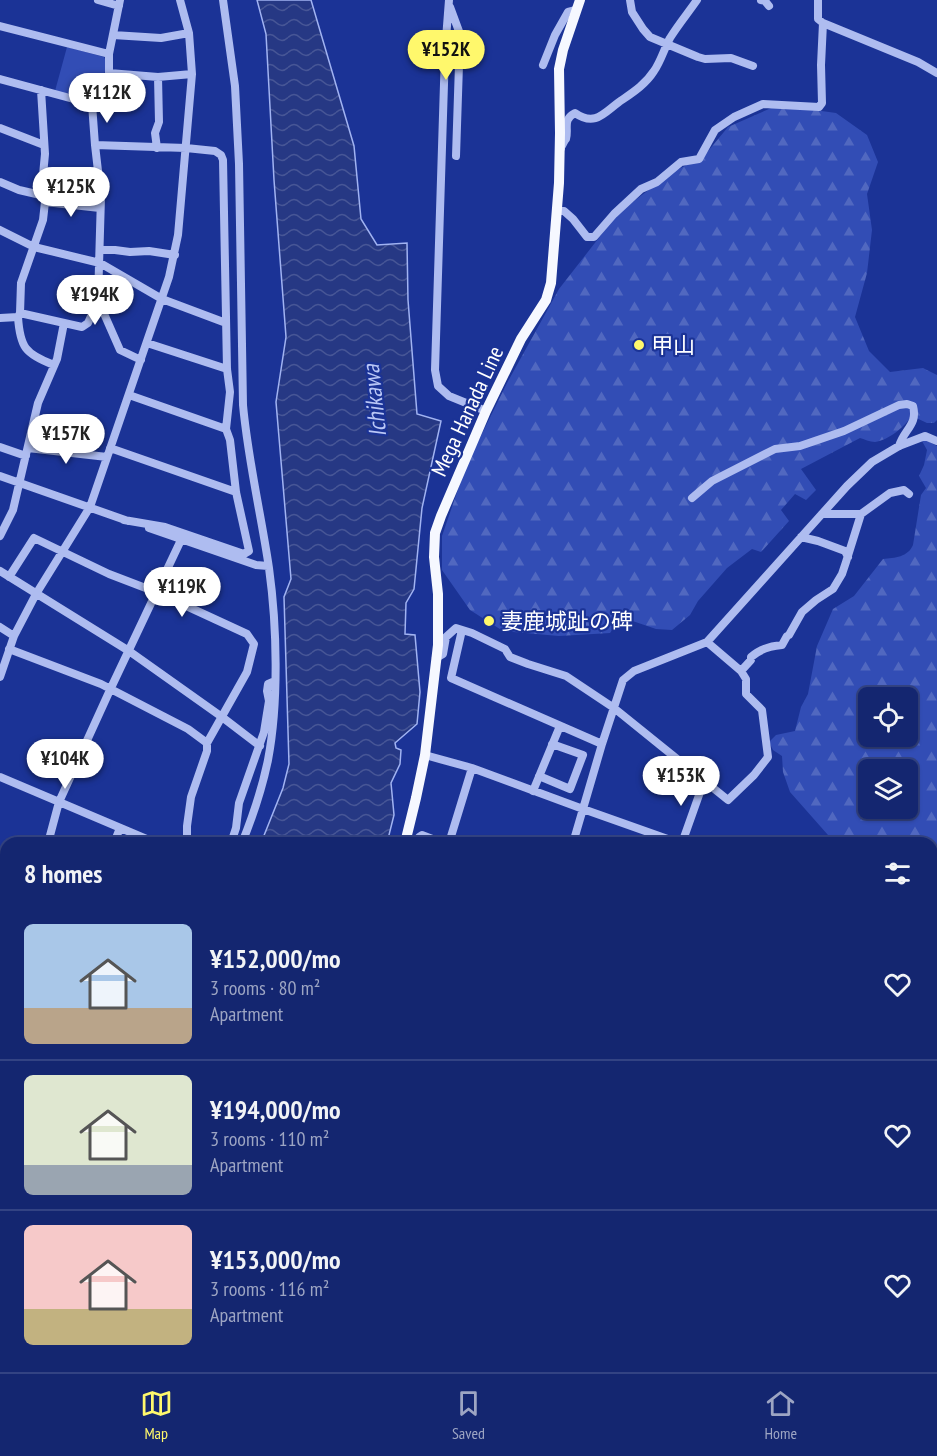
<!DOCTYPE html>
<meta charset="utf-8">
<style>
:root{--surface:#142670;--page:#213278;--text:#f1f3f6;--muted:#9da5c3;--line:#334383;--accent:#fff86c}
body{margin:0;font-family:"PT Sans Narrow","Noto Sans JP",sans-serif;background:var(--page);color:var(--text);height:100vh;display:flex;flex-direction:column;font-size:22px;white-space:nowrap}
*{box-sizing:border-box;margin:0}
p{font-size:20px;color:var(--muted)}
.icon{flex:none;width:33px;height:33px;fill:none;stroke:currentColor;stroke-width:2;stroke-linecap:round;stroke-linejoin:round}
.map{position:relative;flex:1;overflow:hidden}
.details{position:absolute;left:0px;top:837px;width:938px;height:536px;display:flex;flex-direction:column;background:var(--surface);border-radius:18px 18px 0 0;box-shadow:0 2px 4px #0004,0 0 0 2px var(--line)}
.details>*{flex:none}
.tools{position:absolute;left:858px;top:687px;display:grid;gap:12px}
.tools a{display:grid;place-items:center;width:60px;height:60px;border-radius:9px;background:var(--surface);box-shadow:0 2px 4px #0004,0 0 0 2px var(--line);font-size:30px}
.price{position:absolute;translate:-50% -51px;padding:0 14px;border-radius:21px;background:#fff;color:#222;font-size:20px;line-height:39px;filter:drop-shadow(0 2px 3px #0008)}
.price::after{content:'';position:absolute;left:50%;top:36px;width:18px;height:14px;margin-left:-9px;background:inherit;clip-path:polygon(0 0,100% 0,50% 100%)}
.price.active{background:var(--accent);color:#111}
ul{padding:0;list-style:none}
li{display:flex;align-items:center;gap:18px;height:150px;padding:0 24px}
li+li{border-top:2px solid var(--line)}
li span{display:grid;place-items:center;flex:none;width:168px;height:120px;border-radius:9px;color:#555}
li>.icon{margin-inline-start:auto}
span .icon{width:72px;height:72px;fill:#fffc;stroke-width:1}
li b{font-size:26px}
h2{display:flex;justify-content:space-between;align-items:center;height:72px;padding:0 24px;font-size:26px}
.tabs{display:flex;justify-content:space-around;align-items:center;height:84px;border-top:2px solid var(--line);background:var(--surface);font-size:16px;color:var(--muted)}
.tabs a{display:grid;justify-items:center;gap:3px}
.tabs .active{color:var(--accent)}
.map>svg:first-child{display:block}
.forest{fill:url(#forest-firs);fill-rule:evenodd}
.park{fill:#324db5}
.water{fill:url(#water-waves);stroke:#a1b3f2;stroke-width:1.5}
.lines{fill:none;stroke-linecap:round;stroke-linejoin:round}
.stream{stroke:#a1b3f2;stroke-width:2}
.minor{stroke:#aebcf0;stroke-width:8}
.major{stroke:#f6f8ff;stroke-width:10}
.highway{stroke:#fff;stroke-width:12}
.rail{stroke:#fff;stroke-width:2;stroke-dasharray:10 4.5;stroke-linecap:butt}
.poi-dot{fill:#fff86c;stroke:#1b3396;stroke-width:2}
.labels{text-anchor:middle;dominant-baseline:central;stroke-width:4.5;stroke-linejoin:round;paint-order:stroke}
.poi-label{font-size:22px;fill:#fff;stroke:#1b3396;text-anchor:start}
.street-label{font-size:22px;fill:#fff;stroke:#1b3396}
.water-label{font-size:24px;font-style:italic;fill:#bac7f6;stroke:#1b3396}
</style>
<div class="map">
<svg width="937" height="1372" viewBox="0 0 937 1372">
<defs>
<pattern id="forest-firs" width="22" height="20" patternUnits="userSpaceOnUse" patternTransform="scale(1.5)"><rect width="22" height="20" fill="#324db5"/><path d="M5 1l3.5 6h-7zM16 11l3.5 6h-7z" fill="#5168c0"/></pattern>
<pattern id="water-waves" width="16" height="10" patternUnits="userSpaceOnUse" patternTransform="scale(1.5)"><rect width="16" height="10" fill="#263884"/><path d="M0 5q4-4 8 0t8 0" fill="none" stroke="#475696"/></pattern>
</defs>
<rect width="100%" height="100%" fill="#1b3396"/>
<path class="forest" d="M778 105 836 113 867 135 878 162 867 194 872 230 867 273 855 317 869 351 890 372 923 368 937 375V420L934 423H927L912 416C904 427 889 440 875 442 870 442 864 439 860 438L801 469 816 490 806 500 795 494 781 510 789 521 761 552 752 549 727 568 698 601 690 615 672 630 656 629 621 617 610 633 559 636 503 631 470 610 442 570V536L466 466 507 383 559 289 619 212 673 172 704 156 728 127Z
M922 441H928L937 446V917L932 913V843H841L828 835 790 792 783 772 782 756 773 750 769 742 776 735 795 731 801 707 808 694 817 646 833 609 854 596 883 559C895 558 908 557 913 545L921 495 926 488 919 476 924 465 927 450ZM868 698H908V736H868ZM868 770H908V808H868Z
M937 1032V1372H719L721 1366H932V1035Z"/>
<path class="park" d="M67 47 104 57 106 61 102 97 93 101 55 91Z"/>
<path class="water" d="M257 0H311L354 146 361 219 377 245 407 243 408 300 417 414 441 421 422 508 414 589 406 603 405 634 415 635 420 692 417 724 395 743 396 748 401 750 400 764 391 783 394 815 387 843H261L283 788 289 764 284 597 291 579 276 402 286 337 274 180 266 34Z
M6 1320V1366L126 1367 123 1372H0V1328Z"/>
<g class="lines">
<path class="stream" d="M646 1372 650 1366"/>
<path class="minor" d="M98 0 119 6
M223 0 235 86 239 164 243 405C248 460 261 514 269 568 277 626 279 702 268 760 262 789 253 816 242 843
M449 0 445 52 435 370 438 386 449 396 486 411
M630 0 632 12 643 29 650 37 698 57 705 59 731 58 753 66
M761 0 765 1 769 6
M450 7 460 34 456 156
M823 23 918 62 937 73
M0 26 109 54
M113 35 161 38 189 33
M543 65 555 35 568 12 576 10
M109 73 158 77 192 74
M0 79 92 104 103 101 109 73V54L120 0
M92 104 95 145
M0 128 44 145
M157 148 155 133 159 122 158 77
M561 148C561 147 565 140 566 139 569 128 562 120 575 113 595 127 604 113 619 102 632 93 645 85 654 71 661 61 664 49 670 38 678 25 688 13 697 0
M0 182 19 190 45 196
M45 202 100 208
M557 211H564L573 219 587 237H594L614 214 641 189 657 182 681 162 699 159 715 130 734 117 763 104 819 107 822 103 821 65 823 23 818 19V0
M0 230 34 247 100 263 162 299 226 323
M100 250H115L130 252 149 251 175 255
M20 313 21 283 43 220 45 202 43 175 45 154 41 90
M18 317C20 347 25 354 54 365
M0 318 18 317 20 313 82 327 88 323 98 300
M147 343 227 369
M129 395 226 429
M0 447 26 456
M28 448 107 457
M110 448 236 492
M0 476 128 521
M692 498 712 481 775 449 800 446 844 431 899 405 907 404 913 406C918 425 904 429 899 446
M822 514H861
M124 520 165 527 244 554 249 551 236 492 230 440 226 429 230 392 227 369 223 160 221 155 215 151 186 148 95 145 101 197 98 300 120 350 141 360
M149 528 256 565 268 566
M0 536 13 510 38 403 57 359 64 323
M801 537 818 541 845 551 848 557
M0 571 129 651 222 717 260 746
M9 577 34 538 109 574 156 592 247 634 254 644 247 672 207 743V751L191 797 187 826V843
M0 627 14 636
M462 630 451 678 602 744
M9 649 101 684 188 729 207 743
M436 658 443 654 446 637 456 628 472 633 505 649 510 657 528 664 566 676 614 708 728 800 754 775 768 757 762 710 746 694V679L741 671 707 642
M741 671 751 660V657C760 649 770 646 782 645L787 636 789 635 802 612 816 600 833 589 842 574 846 562 861 514 890 493 904 490 909 494
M0 677 14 636 36 594 90 507 169 277 178 235 192 74 189 33 180 0
M425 755 472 768 583 809 679 843
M539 776 570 789 583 755 552 744
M0 777 156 843
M533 791 560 726
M48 843 59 802 110 690 181 540
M114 843 120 828
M231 843 236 828 239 803 264 732 269 701 267 691 268 684 275 681
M417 843 419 837 422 835 443 843
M449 843 472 768
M573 843 602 744 623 680 634 671 707 642 847 486 872 462 899 446 925 436 937 441
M682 843 704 781
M0 881 6 883
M0 985 6 970
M1 1006 6 1005
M0 1079 6 1083
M0 1155 6 1148
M0 1263 6 1257
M0 1289 6 1282
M261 1366 282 1372
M387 1366 397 1372
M533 1366 538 1372
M220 1372 222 1366
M246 1372 249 1366
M377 1372 379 1366
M488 1372 491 1366
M570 1372 572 1366"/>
<path class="major" d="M405 843 416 798 425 755 438 645V594L434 557 435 533 441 516 486 411 521 339 546 300 551 283 559 183 560 133 559 69 563 50 580 0
M156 1372 158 1366"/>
<path class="highway" d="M0 1226 6 1230"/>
<path class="rail" d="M0 933 6 936
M652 1366 660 1372"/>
</g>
<g class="poi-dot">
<circle cx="639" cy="345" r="6"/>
<circle cx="489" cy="621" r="6"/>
</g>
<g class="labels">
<g class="poi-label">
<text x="651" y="345">甲山</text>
<text x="501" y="621">妻鹿城趾の碑</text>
</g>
<g class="street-label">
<text transform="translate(467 411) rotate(-65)">Mega Hanada Line</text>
</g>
<g class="water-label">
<text transform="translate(374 401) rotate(-96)">Ichikawa</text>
</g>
</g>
</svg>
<div class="tools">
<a><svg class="icon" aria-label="locate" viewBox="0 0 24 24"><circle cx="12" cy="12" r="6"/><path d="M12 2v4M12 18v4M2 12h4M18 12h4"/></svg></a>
<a><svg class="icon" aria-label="layers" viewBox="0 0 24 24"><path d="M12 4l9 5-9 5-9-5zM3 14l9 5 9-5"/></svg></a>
</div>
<b class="price active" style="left:446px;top:81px">¥152K</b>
<b class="price" style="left:107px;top:124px">¥112K</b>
<b class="price" style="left:71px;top:218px">¥125K</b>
<b class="price" style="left:95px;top:326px">¥194K</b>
<b class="price" style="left:66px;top:465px">¥157K</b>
<b class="price" style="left:182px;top:618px">¥119K</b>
<b class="price" style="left:65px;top:790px">¥104K</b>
<b class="price" style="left:681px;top:807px">¥153K</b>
<section class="details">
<h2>8 homes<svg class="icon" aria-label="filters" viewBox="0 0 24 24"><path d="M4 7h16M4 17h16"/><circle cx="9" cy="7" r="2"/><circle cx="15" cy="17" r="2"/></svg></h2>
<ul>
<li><span style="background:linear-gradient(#a9c7e8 70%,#b9a48a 0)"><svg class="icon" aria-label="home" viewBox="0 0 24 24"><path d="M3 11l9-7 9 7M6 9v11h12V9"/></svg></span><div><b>¥152,000/mo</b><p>3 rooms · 80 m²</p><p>Apartment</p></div><svg class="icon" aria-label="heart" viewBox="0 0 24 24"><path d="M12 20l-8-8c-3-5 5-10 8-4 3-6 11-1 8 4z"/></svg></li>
<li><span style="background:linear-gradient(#dfe7d0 75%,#9aa5b1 0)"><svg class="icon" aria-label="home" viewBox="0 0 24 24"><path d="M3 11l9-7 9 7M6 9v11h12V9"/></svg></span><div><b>¥194,000/mo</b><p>3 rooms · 110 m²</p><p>Apartment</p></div><svg class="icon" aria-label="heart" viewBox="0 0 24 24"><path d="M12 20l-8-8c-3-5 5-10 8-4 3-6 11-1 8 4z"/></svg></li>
<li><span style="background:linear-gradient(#f6c9c9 70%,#c2b280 0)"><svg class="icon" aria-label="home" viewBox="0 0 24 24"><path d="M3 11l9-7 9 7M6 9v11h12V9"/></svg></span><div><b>¥153,000/mo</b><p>3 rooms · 116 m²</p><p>Apartment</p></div><svg class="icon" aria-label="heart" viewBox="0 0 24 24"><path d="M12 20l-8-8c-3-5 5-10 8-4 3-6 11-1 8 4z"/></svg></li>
</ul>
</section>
</div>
<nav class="tabs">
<a class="active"><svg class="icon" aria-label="map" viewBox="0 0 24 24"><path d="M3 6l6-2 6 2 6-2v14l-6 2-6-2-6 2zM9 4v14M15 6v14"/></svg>Map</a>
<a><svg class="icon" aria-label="saved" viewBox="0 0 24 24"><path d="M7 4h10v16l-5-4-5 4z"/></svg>Saved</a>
<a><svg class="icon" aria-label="home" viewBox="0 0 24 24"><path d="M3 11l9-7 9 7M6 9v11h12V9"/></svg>Home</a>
</nav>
